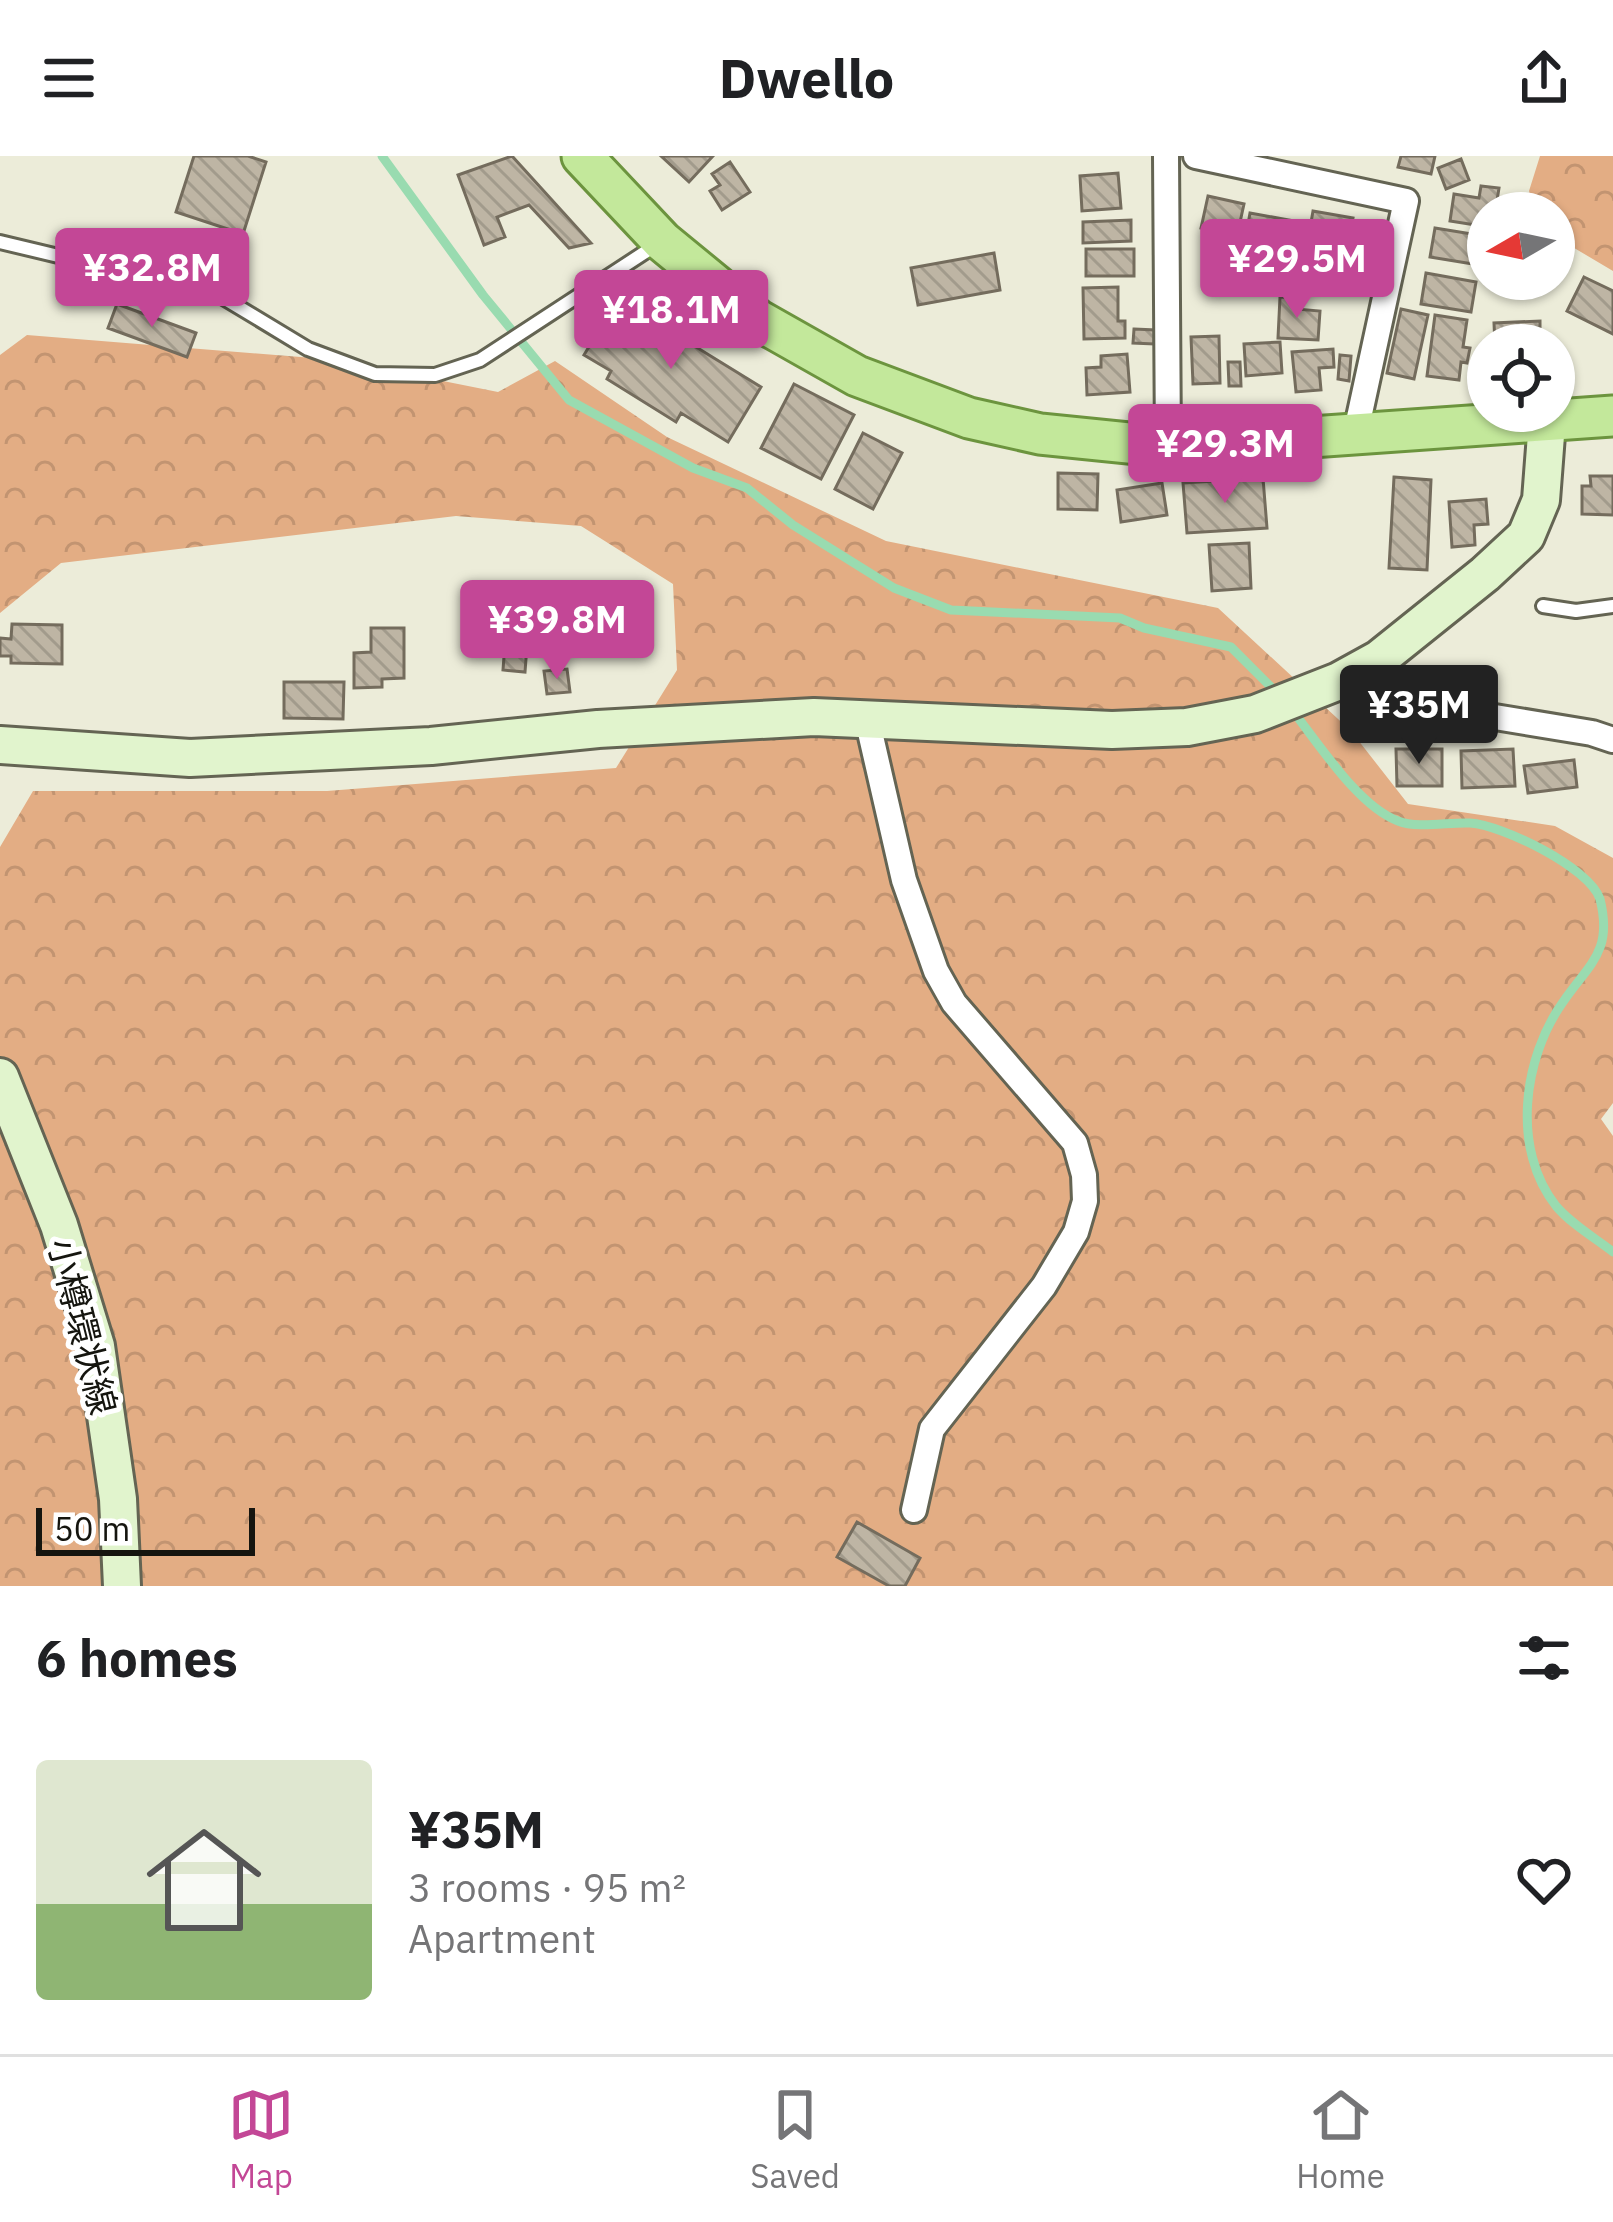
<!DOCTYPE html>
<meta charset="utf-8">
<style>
:root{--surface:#fff;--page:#f2f2f2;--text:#202124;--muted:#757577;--line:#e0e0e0;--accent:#c34796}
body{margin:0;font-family:"IBM Plex Sans","Noto Sans JP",sans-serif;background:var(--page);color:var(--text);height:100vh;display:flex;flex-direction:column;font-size:45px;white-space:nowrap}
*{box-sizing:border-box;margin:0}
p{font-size:39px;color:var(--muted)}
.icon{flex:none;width:66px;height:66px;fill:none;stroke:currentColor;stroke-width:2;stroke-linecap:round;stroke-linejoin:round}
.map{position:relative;height:1430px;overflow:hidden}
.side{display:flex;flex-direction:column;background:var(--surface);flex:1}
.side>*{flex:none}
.needle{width:78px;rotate:261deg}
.controls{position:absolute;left:1467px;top:36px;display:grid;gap:24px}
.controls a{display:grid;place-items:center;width:108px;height:108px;border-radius:50%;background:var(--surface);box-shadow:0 3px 9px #0004;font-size:60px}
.scale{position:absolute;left:36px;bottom:30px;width:219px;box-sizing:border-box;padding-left:12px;border:6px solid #15150f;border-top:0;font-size:33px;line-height:42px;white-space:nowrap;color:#15150f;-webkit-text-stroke:9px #fff;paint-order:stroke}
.price{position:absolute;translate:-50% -102px;padding:0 27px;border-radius:12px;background:var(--accent);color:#fff;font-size:39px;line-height:78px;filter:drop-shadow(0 3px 6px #0008)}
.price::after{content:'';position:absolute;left:50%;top:72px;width:36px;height:27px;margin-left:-18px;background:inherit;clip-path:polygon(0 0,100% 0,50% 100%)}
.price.active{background:#222;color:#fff}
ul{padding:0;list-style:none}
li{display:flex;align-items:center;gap:36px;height:300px;padding:0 36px}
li+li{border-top:3px solid var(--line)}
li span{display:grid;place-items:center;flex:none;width:336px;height:240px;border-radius:12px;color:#555}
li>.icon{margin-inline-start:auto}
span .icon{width:144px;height:144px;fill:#fffc;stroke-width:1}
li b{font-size:51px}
h2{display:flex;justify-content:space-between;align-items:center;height:144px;padding:0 36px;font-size:51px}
header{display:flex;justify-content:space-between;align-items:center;height:156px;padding:0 36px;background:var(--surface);font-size:54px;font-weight:700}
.dock{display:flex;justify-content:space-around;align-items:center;height:168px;border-top:3px solid var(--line);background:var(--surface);font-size:33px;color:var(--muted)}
.dock a{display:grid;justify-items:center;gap:6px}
.dock .active{color:var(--accent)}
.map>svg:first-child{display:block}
.forest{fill:url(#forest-crowns)}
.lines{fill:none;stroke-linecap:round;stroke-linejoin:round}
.stream{stroke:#99dbb0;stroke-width:9}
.building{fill:url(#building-back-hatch);stroke:#746c5d;stroke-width:3}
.lane-casing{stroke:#646453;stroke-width:18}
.street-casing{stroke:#646453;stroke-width:30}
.secondary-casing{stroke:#646453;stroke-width:42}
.primary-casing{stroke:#6c943e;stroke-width:45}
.lane{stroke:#fff;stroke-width:12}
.street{stroke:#fff;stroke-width:24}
.secondary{stroke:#e1f4cd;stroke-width:36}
.primary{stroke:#c3e89b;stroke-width:39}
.labels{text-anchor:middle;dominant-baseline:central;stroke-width:10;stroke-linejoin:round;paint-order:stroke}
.street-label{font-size:36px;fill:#15150f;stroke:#fff}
</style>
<header><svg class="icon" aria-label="menu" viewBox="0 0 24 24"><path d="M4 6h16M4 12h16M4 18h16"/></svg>Dwello<svg class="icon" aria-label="share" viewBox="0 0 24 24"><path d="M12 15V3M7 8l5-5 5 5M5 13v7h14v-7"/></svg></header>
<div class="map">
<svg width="1613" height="1430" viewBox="0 0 1613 1430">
<defs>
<pattern id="forest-crowns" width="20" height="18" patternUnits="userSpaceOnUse" patternTransform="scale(3)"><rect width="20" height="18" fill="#e3ad84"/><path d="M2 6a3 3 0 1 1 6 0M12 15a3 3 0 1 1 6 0" fill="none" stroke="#c29471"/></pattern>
<pattern id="building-back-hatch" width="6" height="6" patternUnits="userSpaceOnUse" patternTransform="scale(3)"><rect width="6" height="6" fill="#beb5a4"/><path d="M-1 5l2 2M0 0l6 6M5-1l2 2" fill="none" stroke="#a29b8c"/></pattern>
</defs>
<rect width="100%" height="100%" fill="#ececd9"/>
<path class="forest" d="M1540 0H1613V115L1554 80V57H1535L1529 35Z
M27 179 338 204 498 236 555 205 667 281 886 385 1218 452 1351 575 1408 648 1555 670 1613 702V947L1601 963 1613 980V1430H0V691L33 635H327L616 612 677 514 673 428 581 370 456 360 61 407 0 457V199Z"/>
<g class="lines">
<path class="stream" d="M382 0 483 139 569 244 693 312 747 332 793 369 894 432 951 454 1120 462 1144 472 1231 491 1277 537
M1292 554C1319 588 1358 650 1398 665 1418 673 1448 666 1470 667 1502 669 1589 711 1600 743 1613 795 1590 807 1563 846 1523 902 1511 993 1556 1050 1571 1068 1595 1082 1613 1096"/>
</g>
<path class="building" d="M194 0H248L266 6 243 78 176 56Z
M512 0 591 87 569 92 529 49 497 61 505 81 484 89 458 19Z
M661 0H713L689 26Z
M1401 0H1435L1431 18 1398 11Z
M1461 3 1469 24 1446 33 1438 12Z
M730 6 750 36 722 54 710 35 720 29 712 18Z
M1118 17 1121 52 1082 55 1080 20Z
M1481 30 1499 32 1495 57H1488V71L1450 65 1454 38 1479 42Z
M1208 40 1244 48 1237 80 1201 72Z
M1313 55 1353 62 1350 77 1344 76 1345 104 1312 99 1314 85 1308 84Z
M1250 57 1294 65 1289 94 1245 85Z
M1131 64V85L1083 87V66Z
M1435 72 1484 80 1479 109 1430 101Z
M1218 91 1264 99 1259 130 1233 126 1234 118 1214 115Z
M1086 93H1134V120H1086Z
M994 97 1000 134 918 149 911 112Z
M1297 102 1342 110 1336 137 1291 128Z
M1426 117 1476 126 1471 156 1421 148Z
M1584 121 1613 135V178L1567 155Z
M1118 131V165H1125V182L1084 183 1083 132Z
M1280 141 1297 142 1296 153 1320 155 1318 184 1278 182Z
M618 143 761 231 728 286 681 257 676 266 607 223 611 215 584 199Z
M117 148 196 177 187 201 108 172Z
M1401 153 1428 159 1414 223 1387 217Z
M1435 159 1467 164 1463 191 1470 192 1467 207 1461 206 1459 224 1427 220Z
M1540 165V189H1495L1494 167Z
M1134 173 1155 174 1154 188 1133 187Z
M1219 180 1220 227 1193 228 1191 181Z
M1280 186 1282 217 1246 220 1244 188Z
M1333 193 1334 211 1319 212 1321 234 1296 236 1292 196Z
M1127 198 1130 236 1087 239 1086 212 1101 211V200Z
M1340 199 1351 200 1349 225 1338 223Z
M1228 206H1240L1241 230H1229Z
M794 228 854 259 821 323 761 292Z
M863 277 902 297 873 353 835 333Z
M1058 317 1098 318 1097 354 1058 353Z
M1590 320H1613V359L1582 358V330H1591Z
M1394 321 1431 324 1427 414 1389 412Z
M1263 322 1267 372 1187 377 1183 327Z
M1162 327 1167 359 1121 366 1117 334Z
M1486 343 1488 368 1474 369 1475 389 1452 391 1449 346Z
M1249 387 1251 432 1212 435 1209 389Z
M623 441 624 491 555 492 554 461H565V442Z
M12 468 62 469V508L11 507V500H0V482L11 483Z
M371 472H404V522L382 523V531L354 532V497L371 496Z
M506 474 528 476 525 516 503 514Z
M567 513 570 536 547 538 544 515Z
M284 526H344L343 563 284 562Z
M1396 593H1442V630H1397Z
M1513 593 1515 630 1462 632 1461 595Z
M1574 604 1577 631 1528 637 1524 610Z
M857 1366 920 1402 905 1430H889L837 1401Z"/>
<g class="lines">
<defs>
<path id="lane" d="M0 86 217 138 308 193 375 218 435 219 480 204 656 89
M1543 450 1576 455 1613 450"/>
<path id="street" d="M1166 0 1168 291
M1196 0 1406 45 1355 280
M1379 503 1396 529 1422 549 1592 577 1613 584
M867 563 904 724 936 815 954 847 1075 987 1084 1019 1085 1045 1076 1076 1044 1130 932 1273 914 1354"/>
<path id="secondary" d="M0 589 190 602 431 590 598 573 814 561 1112 574 1187 571 1255 558 1339 525 1379 503 1485 418 1526 380 1541 344 1547 266
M0 921 59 1069 96 1190 118 1343 122 1430"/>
<path id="primary" d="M582 0 662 85 758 164 857 220 969 262 1040 278 1168 291 1613 260"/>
</defs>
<use href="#lane" class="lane-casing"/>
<use href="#street" class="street-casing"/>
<use href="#secondary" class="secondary-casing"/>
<use href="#primary" class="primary-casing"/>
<use href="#lane" class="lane"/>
<use href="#street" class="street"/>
<use href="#secondary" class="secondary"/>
<use href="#primary" class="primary"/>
</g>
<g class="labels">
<g class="street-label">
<text transform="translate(83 1170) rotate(76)">小樽環状線</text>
</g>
</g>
</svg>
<div class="controls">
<a><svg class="needle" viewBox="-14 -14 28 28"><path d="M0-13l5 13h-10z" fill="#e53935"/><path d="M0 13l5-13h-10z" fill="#757577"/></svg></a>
<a><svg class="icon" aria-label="locate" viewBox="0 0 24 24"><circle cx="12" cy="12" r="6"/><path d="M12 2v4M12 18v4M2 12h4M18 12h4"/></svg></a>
</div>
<div class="scale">50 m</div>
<b class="price" style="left:1297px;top:165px">¥29.5M</b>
<b class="price" style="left:152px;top:174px">¥32.8M</b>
<b class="price" style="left:671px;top:216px">¥18.1M</b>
<b class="price" style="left:1225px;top:350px">¥29.3M</b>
<b class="price" style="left:557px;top:526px">¥39.8M</b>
<b class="price active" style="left:1419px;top:611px">¥35M</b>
</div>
<section class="side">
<h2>6 homes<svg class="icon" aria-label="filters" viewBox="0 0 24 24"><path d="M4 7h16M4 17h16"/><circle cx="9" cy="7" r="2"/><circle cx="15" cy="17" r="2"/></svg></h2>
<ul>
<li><span style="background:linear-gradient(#dfe7d0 60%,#8fb573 0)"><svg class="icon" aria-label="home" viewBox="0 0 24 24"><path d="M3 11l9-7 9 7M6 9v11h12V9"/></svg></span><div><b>¥35M</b><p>3 rooms · 95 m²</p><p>Apartment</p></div><svg class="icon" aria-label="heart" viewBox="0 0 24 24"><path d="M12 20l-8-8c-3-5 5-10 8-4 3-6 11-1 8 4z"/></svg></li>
</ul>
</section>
<nav class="dock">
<a class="active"><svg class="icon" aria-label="map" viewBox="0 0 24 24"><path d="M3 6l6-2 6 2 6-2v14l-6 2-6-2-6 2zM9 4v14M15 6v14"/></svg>Map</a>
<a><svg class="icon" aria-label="saved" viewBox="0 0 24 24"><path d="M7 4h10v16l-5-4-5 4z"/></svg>Saved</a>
<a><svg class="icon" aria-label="home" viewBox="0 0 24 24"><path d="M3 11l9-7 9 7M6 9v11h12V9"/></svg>Home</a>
</nav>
